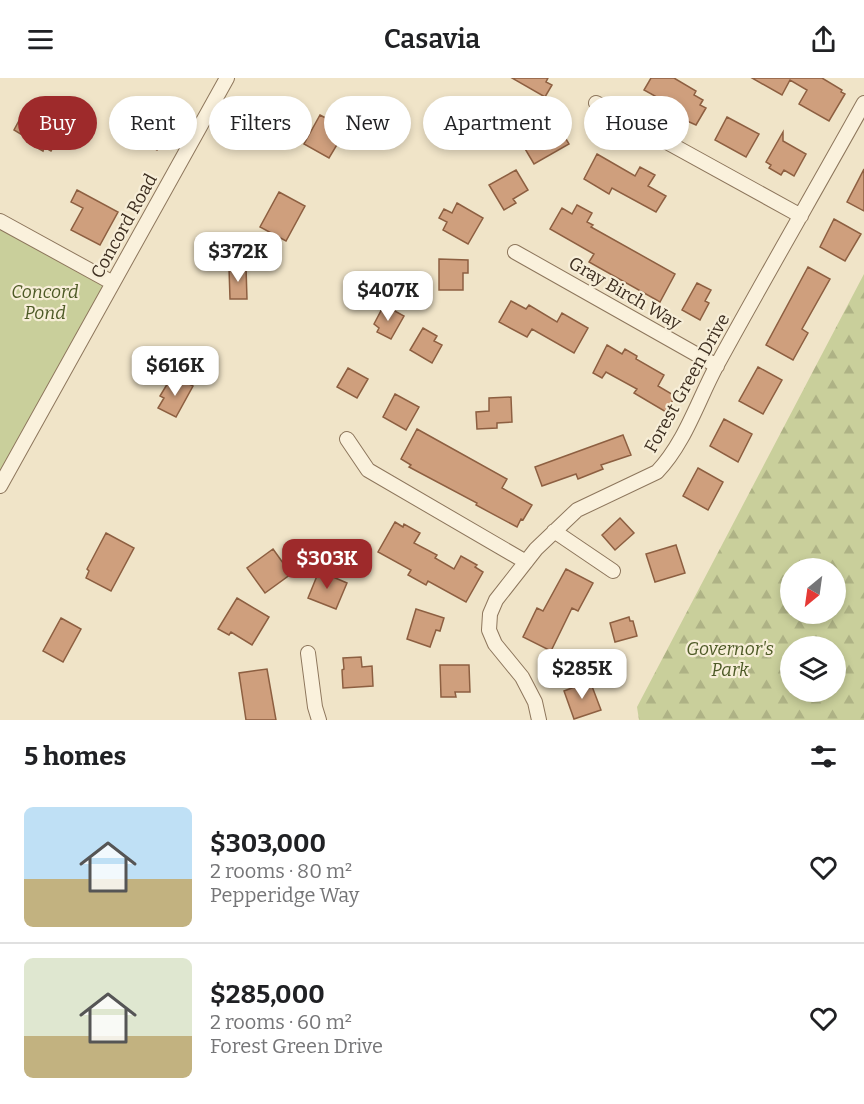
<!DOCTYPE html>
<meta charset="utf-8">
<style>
:root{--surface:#fff;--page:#f6f6f6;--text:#202124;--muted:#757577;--line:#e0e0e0;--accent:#9e2a2b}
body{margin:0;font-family:Bitter,serif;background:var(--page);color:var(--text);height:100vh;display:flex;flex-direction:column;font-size:22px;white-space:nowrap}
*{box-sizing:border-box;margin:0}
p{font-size:20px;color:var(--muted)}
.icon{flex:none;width:33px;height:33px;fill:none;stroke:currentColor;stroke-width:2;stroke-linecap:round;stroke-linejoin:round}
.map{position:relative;height:642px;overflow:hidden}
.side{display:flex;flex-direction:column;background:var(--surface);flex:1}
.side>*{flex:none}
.guide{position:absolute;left:18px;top:18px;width:828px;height:54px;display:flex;gap:12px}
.needle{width:39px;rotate:209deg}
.buttons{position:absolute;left:780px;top:480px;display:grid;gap:12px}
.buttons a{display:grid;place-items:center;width:66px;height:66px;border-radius:50%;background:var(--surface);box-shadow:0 3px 9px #0003;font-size:30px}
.price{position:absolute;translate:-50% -51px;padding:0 14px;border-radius:12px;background:#fff;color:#222;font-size:20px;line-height:39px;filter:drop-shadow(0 2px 3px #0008)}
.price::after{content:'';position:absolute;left:50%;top:36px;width:18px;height:14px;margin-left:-9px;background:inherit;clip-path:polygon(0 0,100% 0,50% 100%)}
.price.selected{background:var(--accent);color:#fff}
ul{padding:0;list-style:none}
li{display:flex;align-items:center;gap:18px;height:150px;padding:0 24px}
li+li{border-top:2px solid var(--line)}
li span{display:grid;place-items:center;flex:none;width:168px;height:120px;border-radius:9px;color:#555}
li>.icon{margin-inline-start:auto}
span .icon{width:72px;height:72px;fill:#fffc;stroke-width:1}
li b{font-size:26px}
h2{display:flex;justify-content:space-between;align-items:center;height:72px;padding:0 24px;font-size:26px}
.chip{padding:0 21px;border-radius:27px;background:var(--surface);box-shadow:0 3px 9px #0003;font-size:21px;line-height:54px}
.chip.selected{background:var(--accent);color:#fff}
header{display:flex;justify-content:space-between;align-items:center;height:78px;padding:0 24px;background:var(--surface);font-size:27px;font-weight:600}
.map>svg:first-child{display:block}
.green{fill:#c9cf9b}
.forest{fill:url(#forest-firs);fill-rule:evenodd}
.building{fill:#cf9f7d;stroke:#8d5f41;stroke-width:1.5}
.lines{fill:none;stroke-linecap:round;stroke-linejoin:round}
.street-casing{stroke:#8d765c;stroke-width:16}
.street{stroke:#faf1dc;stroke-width:14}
.labels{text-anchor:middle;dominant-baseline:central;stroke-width:4.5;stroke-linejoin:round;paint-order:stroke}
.street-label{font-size:18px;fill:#3d2e20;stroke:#f7eed8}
.park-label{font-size:18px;font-style:italic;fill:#4d5a26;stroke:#f7eed8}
</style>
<header><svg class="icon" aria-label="menu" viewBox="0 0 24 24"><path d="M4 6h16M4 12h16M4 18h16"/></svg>Casavia<svg class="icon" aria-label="share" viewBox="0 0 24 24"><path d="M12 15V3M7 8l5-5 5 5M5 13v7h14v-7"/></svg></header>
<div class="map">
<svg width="864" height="642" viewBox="0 0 864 642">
<defs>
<pattern id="forest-firs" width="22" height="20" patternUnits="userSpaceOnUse" patternTransform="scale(1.5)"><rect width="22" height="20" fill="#c9cf9b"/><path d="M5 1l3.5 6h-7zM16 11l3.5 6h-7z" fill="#aeb285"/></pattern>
</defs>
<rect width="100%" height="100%" fill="#f0e4c8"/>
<path class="green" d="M0 148 108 207 0 401Z"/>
<path class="forest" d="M864 196V642H639L637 629ZM790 490H836V536H790ZM790 568H836V614H790Z"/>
<path class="building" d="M512 0H548L546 4 552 7 545 19Z
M651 0H674L696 13 694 17 703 22 700 27 706 30 696 47 669 35 673 28 644 12Z
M752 0H822L842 12 841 14 845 16 829 43 799 26 807 12 790 2 782 17Z
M136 27 168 45 161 58 164 60 157 72 122 53Z
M22 37 38 47 40 43 54 51 50 56 58 61 51 73 44 69 43 73 27 64 29 61 14 52Z
M320 37 335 45 330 54 341 60 329 80 304 66Z
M553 39 569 66 534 86 521 64 529 60 526 54Z
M727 39 759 56 746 79 715 62Z
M783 54V63L806 76 794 98 784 92 781 97 769 90 771 87 766 84Z
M597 76 635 98 640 89 655 97 648 108 666 118 656 134 612 110 609 116 584 101Z
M864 91V133L847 124Z
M516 92 528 112 513 121 516 125 504 132 489 107Z
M77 112 118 134 100 167 71 152 83 130 71 124Z
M279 114 305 128 286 163 260 149Z
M457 125 483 140 468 166 443 152 447 144 439 140 444 131 452 135Z
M577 127 592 135 587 144 593 147 591 149 675 196 660 224 589 184 594 176 550 151 562 130 572 136Z
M834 141 861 156 845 183 820 169Z
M439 181 468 182V195H463V212H439Z
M246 189 247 221H230L229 190Z
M808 189 830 201 802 251 808 255 793 282 766 267Z
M697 205 711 212 705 223 709 225 700 242 682 232Z
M511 223 526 231 529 227 557 244 562 235 588 250 574 275 532 251 527 259 499 244Z
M384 227 404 238 391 261 377 254 379 250 374 246Z
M423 250 437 258 434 263 442 267 432 285 410 272Z
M607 267 622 276 625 271 637 278 636 281 664 297 658 308 675 318 666 334 634 315 637 311 606 294 602 300 593 295Z
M758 289 782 302 763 336 739 323Z
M348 290 368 301 357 320 337 309Z
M178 300 193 308 176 339 158 330 164 320 160 318 169 303 174 306Z
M395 316 419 329 406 352 383 339Z
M511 319 512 344 497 345V350L477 351 476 334 489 333V320Z
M724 341 752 356 738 384 710 368Z
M417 351 507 401 502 410 532 427 523 442 521 441 517 449 476 427 477 425 409 389 411 387 401 381Z
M623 357 631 377 601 387 603 391 578 401 576 396 542 408 535 389Z
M698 390 723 404 708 432 683 418Z
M620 440 634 455 615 472 602 457Z
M395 444 403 449 404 446 420 455 414 465 437 477 435 480 454 491 461 478 477 487 475 489 483 494 466 524 428 503 426 507 408 497 411 492 378 474Z
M106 455 134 470 111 513 86 500 89 493 87 491Z
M676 467 685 495 655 504 646 476Z
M273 471 291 496 265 515 247 490Z
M566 491 593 505 578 533 572 530 551 573 523 559 537 530 543 533Z
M319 493 347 505 336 531 308 520Z
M237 520 269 539 252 567 231 554 229 557 218 551Z
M416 531 444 540 440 553 436 552 430 569 407 561Z
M629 539 630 543H633L637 558 615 564 610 545Z
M61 540 81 551 63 584 43 573Z
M361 579 362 589 372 588 373 608 343 610 342 592 344 591 343 580Z
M440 587H469L470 614H455L456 619H441Z
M267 591 276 642H246L239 595Z
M590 603 601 632 574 641 564 613Z"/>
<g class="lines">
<defs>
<path id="street" d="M596 25 801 138
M0 143 113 205
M515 174 717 288
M347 361 368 392 526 484
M0 408 227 0
M554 453 613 493
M308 575 315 629 319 642
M539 642 535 624 522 599 495 566 489 552 490 536 496 522 536 471 577 432 657 394C685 365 698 322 717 287 765 199 815 113 864 25"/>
</defs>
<use href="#street" class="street-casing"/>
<use href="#street" class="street"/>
</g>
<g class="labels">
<g class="street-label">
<text transform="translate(124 148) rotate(-61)">Concord Road</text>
<text transform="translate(625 215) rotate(30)">Gray Birch Way</text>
<text transform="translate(687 305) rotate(-61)">Forest Green Drive</text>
</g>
<g class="park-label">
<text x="45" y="214">Concord<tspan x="45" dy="21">Pond</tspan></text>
<text x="730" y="571">Governor's<tspan x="730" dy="21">Park</tspan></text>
</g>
</g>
</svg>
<div class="buttons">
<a><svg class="needle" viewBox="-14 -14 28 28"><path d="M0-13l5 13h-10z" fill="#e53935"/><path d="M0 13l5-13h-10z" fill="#757577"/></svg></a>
<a><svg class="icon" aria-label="layers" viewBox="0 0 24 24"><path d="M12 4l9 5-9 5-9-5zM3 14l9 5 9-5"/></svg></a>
</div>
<b class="price" style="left:238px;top:205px">$372K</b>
<b class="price" style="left:388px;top:244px">$407K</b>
<b class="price" style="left:175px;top:319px">$616K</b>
<b class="price selected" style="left:327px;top:512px">$303K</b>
<b class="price" style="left:582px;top:622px">$285K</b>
<div class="guide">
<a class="chip selected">Buy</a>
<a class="chip">Rent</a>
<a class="chip">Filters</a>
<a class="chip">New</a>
<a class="chip">Apartment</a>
<a class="chip">House</a>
</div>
</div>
<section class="side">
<h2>5 homes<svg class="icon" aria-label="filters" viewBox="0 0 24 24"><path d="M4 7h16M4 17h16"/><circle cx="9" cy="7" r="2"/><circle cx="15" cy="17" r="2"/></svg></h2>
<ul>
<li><span style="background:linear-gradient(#bfe0f5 60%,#c2b280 0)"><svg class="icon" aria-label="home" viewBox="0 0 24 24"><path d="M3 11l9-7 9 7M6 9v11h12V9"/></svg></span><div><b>$303,000</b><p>2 rooms · 80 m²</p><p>Pepperidge Way</p></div><svg class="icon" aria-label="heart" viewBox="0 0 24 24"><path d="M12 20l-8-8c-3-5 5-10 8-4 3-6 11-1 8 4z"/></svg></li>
<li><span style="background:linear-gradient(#dfe7d0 65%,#c2b280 0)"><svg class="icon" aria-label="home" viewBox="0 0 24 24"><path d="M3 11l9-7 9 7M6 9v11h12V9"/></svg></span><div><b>$285,000</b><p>2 rooms · 60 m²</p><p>Forest Green Drive</p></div><svg class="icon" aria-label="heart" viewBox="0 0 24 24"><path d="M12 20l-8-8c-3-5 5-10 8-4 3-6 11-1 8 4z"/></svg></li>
</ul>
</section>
